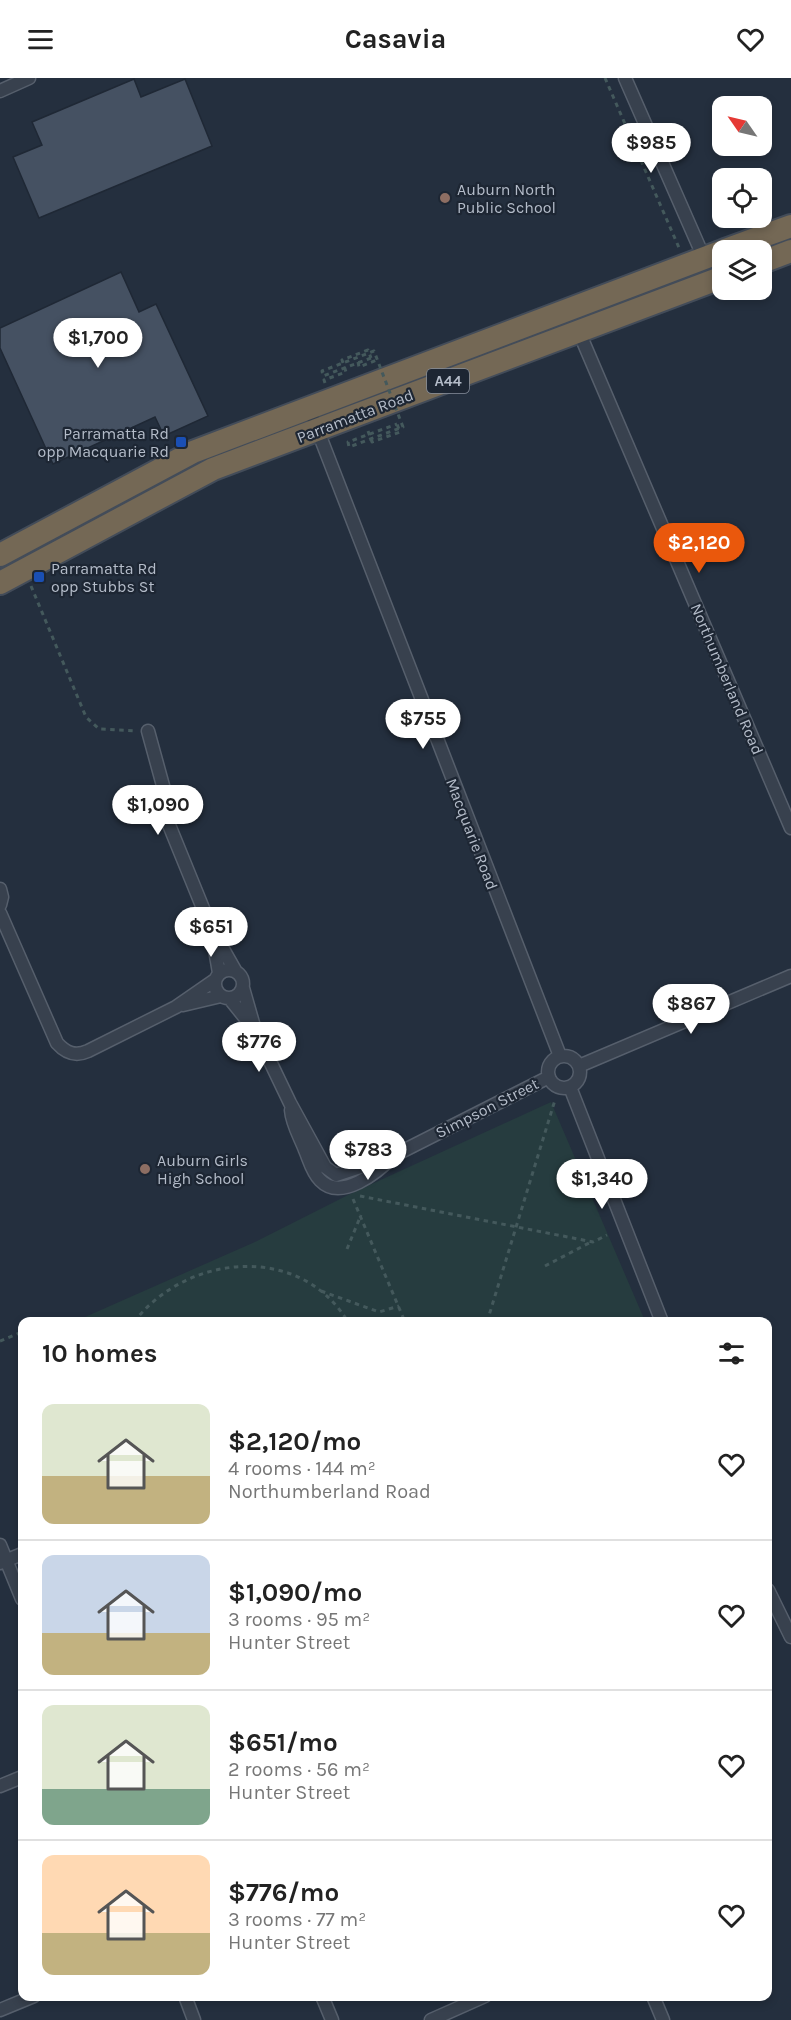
<!DOCTYPE html>
<meta charset="utf-8">
<style>
:root{--surface:#fff;--page:#f2f2f2;--text:#222;--muted:#767676;--line:#e0e0e0;--accent:#ea580c}
body{margin:0;font-family:Karla,sans-serif;background:var(--page);color:var(--text);height:100vh;display:flex;flex-direction:column;font-size:22px;white-space:nowrap}
*{box-sizing:border-box;margin:0}
p{font-size:20px;color:var(--muted)}
.icon{flex:none;width:33px;height:33px;fill:none;stroke:currentColor;stroke-width:2;stroke-linecap:round;stroke-linejoin:round}
.map{position:relative;flex:1;overflow:hidden}
.sheet{position:absolute;left:18px;top:1239px;width:754px;height:684px;display:flex;flex-direction:column;background:var(--surface);border-radius:12px;box-shadow:0 3px 9px #0003}
.sheet>*{flex:none}
.needle{width:39px;rotate:304deg}
.buttons{position:absolute;left:712px;top:18px;display:grid;gap:12px}
.buttons a{display:grid;place-items:center;width:60px;height:60px;border-radius:12px;background:var(--surface);box-shadow:0 3px 9px #0003;font-size:30px}
.price{position:absolute;translate:-50% -51px;padding:0 14px;border-radius:21px;background:#fff;color:#222;font-size:20px;line-height:39px;filter:drop-shadow(0 2px 3px #0008)}
.price::after{content:'';position:absolute;left:50%;top:36px;width:18px;height:14px;margin-left:-9px;background:inherit;clip-path:polygon(0 0,100% 0,50% 100%)}
.price.active{background:var(--accent);color:#fff}
ul{padding:0;list-style:none}
li{display:flex;align-items:center;gap:18px;height:150px;padding:0 24px}
li+li{border-top:2px solid var(--line)}
li span{display:grid;place-items:center;flex:none;width:168px;height:120px;border-radius:12px;color:#555}
li>.icon{margin-inline-start:auto}
span .icon{width:72px;height:72px;fill:#fffc;stroke-width:1}
li b{font-size:26px}
h2{display:flex;justify-content:space-between;align-items:center;height:72px;padding:0 24px;font-size:26px}
header{display:flex;justify-content:space-between;align-items:center;height:78px;padding:0 24px;background:var(--surface);font-size:27px;font-weight:700}
.map>svg:first-child{display:block}
.green{fill:#263c3f}
.building{fill:#455162;stroke:#1f2835;stroke-width:1.5}
.lines{fill:none;stroke-linecap:round;stroke-linejoin:round}
.street-casing{stroke:#565f6c;stroke-width:15}
.highway-casing{stroke:#434c59;stroke-width:26}
.path{stroke:#44595c;stroke-width:3;stroke-dasharray:4.5 4.5;stroke-linecap:butt}
.street{stroke:#38414e;stroke-width:12}
.highway{stroke:#746855;stroke-width:22}
.path-bridge{stroke:#44595c;stroke-width:3;stroke-dasharray:4.5 4.5;stroke-linecap:butt}
.education-dot{fill:#8d6e63;stroke:#1d2633;stroke-width:2}
.transit-dot{fill:#1a4fb4;stroke:#1d2633;stroke-width:2}
.labels{text-anchor:middle;dominant-baseline:central;stroke-width:4.5;stroke-linejoin:round;paint-order:stroke}
.shield{fill:#1d2633;stroke:#878f9c;stroke-width:1.5}
.shield-label{font-size:15px;font-weight:bold;fill:#b4bcc9}
.poi-label{font-size:16px;fill:#b4bcc9;stroke:#1d2633;text-anchor:start}
.street-label{font-size:16px;fill:#b4bcc9;stroke:#1d2633}
</style>
<header><svg class="icon" aria-label="menu" viewBox="0 0 24 24"><path d="M4 6h16M4 12h16M4 18h16"/></svg>Casavia<svg class="icon" aria-label="heart" viewBox="0 0 24 24"><path d="M12 20l-8-8c-3-5 5-10 8-4 3-6 11-1 8 4z"/></svg></header>
<div class="map">
<svg width="791" height="1942" viewBox="0 0 791 1942">
<rect width="100%" height="100%" fill="#242f3e"/>
<path class="green" d="M551 1024 645 1243H76L257 1163 350 1116Z"/>
<path class="building" d="M134 1 141 19 185 1 212 68 39 140 13 79 42 67 32 44Z
M121 194 139 234 156 226 208 338 164 358 155 339 53 386 0 270V250Z"/>
<g class="lines">
<defs>
<path id="street" d="M625 0 704 180
M0 13 29 0
M579 254 791 750
M309 330 560 978
M148 653 165 715V737L211 850 236 894
M0 811 2 819 0 827
M0 835 57 965C66 975 75 979 88 973L176 929 215 902
M213 860 219 895
M215 906a14 14 0 1 1 28 0a14 14 0 1 1-28 0Z
M243 910 255 952 290 1025 325 1089 336 1097 393 1078 549 999
M230 921 250 946
M183 927 221 918
M548 994a16 16 0 1 1 32 0a16 16 0 1 1-32 0Z
M579 988 791 898
M570 1009 662 1244
M291 1032C292 1046 300 1059 305 1072 309 1081 312 1094 320 1102 341 1124 378 1094 393 1078
M0 1467 22 1521
M0 1485 22 1476
M768 1512 791 1559
M0 1708 22 1699
M185 1918 194 1942
M322 1918 332 1942
M653 1918 663 1942
M0 1932 34 1918
M431 1942 485 1918"/>
<path id="highway" d="M725 172 791 148
M762 184 791 173
M0 477 193 374 723 173
M0 505 213 391 723 199"/>
</defs>
<use href="#street" class="street-casing"/>
<use href="#highway" class="highway-casing"/>
<path class="path" d="M605 0 680 172
M358 284 359 289 377 282
M325 305 324 302 346 294 342 282 368 272 371 280
M368 353 372 364 400 354 397 346
M31 508 86 639 99 651 137 653
M360 1118 593 1164 607 1157
M353 1121 405 1244
M347 1171 361 1137
M545 1188 591 1164
M321 1213 379 1234 399 1228
M134 1244C186 1176 300 1164 348 1244
M487 1244 555 1022
M0 1263 22 1254"/>
<use href="#street" class="street"/>
<use href="#highway" class="highway"/>
<path class="path-bridge" d="M371 280 323 298 322 293 374 273 403 349 349 369 348 364 397 346"/>
</g>
<g class="education-dot">
<circle cx="445" cy="120" r="6"/>
<circle cx="145" cy="1091" r="6"/>
</g>
<g class="transit-dot">
<rect x="175" y="358" width="12" height="12" rx="3"/>
<rect x="33" y="493" width="12" height="12" rx="3"/>
</g>
<g class="labels">
<rect class="shield" x="427" y="291" width="42" height="24" rx="4.5"/>
<g class="shield-label">
<text x="448" y="303">A44</text>
</g>
<g class="poi-label">
<text x="457" y="111">Auburn North<tspan x="457" dy="18">Public School</tspan></text>
<text x="169" y="355" text-anchor="end">Parramatta Rd<tspan x="169" dy="18">opp Macquarie Rd</tspan></text>
<text x="51" y="490">Parramatta Rd<tspan x="51" dy="18">opp Stubbs St</tspan></text>
<text x="157" y="1082">Auburn Girls<tspan x="157" dy="18">High School</tspan></text>
</g>
<g class="street-label">
<text transform="translate(355 338) rotate(-21)">Parramatta Road</text>
<text transform="translate(727 601) rotate(67)">Northumberland Road</text>
<text transform="translate(472 756) rotate(69)">Macquarie Road</text>
<text transform="translate(487 1030) rotate(-27)">Simpson Street</text>
</g>
</g>
</svg>
<div class="buttons">
<a><svg class="needle" viewBox="-14 -14 28 28"><path d="M0-13l5 13h-10z" fill="#e53935"/><path d="M0 13l5-13h-10z" fill="#767676"/></svg></a>
<a><svg class="icon" aria-label="locate" viewBox="0 0 24 24"><circle cx="12" cy="12" r="6"/><path d="M12 2v4M12 18v4M2 12h4M18 12h4"/></svg></a>
<a><svg class="icon" aria-label="layers" viewBox="0 0 24 24"><path d="M12 4l9 5-9 5-9-5zM3 14l9 5 9-5"/></svg></a>
</div>
<b class="price" style="left:651px;top:96px">$985</b>
<b class="price" style="left:98px;top:291px">$1,700</b>
<b class="price active" style="left:699px;top:496px">$2,120</b>
<b class="price" style="left:423px;top:672px">$755</b>
<b class="price" style="left:158px;top:758px">$1,090</b>
<b class="price" style="left:211px;top:880px">$651</b>
<b class="price" style="left:691px;top:957px">$867</b>
<b class="price" style="left:259px;top:995px">$776</b>
<b class="price" style="left:368px;top:1103px">$783</b>
<b class="price" style="left:602px;top:1132px">$1,340</b>
<section class="sheet">
<h2>10 homes<svg class="icon" aria-label="filters" viewBox="0 0 24 24"><path d="M4 7h16M4 17h16"/><circle cx="9" cy="7" r="2"/><circle cx="15" cy="17" r="2"/></svg></h2>
<ul>
<li><span style="background:linear-gradient(#dfe7d0 60%,#c2b280 0)"><svg class="icon" aria-label="home" viewBox="0 0 24 24"><path d="M3 11l9-7 9 7M6 9v11h12V9"/></svg></span><div><b>$2,120/mo</b><p>4 rooms · 144 m²</p><p>Northumberland Road</p></div><svg class="icon" aria-label="heart" viewBox="0 0 24 24"><path d="M12 20l-8-8c-3-5 5-10 8-4 3-6 11-1 8 4z"/></svg></li>
<li><span style="background:linear-gradient(#c9d6e8 65%,#c2b280 0)"><svg class="icon" aria-label="home" viewBox="0 0 24 24"><path d="M3 11l9-7 9 7M6 9v11h12V9"/></svg></span><div><b>$1,090/mo</b><p>3 rooms · 95 m²</p><p>Hunter Street</p></div><svg class="icon" aria-label="heart" viewBox="0 0 24 24"><path d="M12 20l-8-8c-3-5 5-10 8-4 3-6 11-1 8 4z"/></svg></li>
<li><span style="background:linear-gradient(#dfe7d0 70%,#7fa58c 0)"><svg class="icon" aria-label="home" viewBox="0 0 24 24"><path d="M3 11l9-7 9 7M6 9v11h12V9"/></svg></span><div><b>$651/mo</b><p>2 rooms · 56 m²</p><p>Hunter Street</p></div><svg class="icon" aria-label="heart" viewBox="0 0 24 24"><path d="M12 20l-8-8c-3-5 5-10 8-4 3-6 11-1 8 4z"/></svg></li>
<li><span style="background:linear-gradient(#ffd9b3 65%,#c2b280 0)"><svg class="icon" aria-label="home" viewBox="0 0 24 24"><path d="M3 11l9-7 9 7M6 9v11h12V9"/></svg></span><div><b>$776/mo</b><p>3 rooms · 77 m²</p><p>Hunter Street</p></div><svg class="icon" aria-label="heart" viewBox="0 0 24 24"><path d="M12 20l-8-8c-3-5 5-10 8-4 3-6 11-1 8 4z"/></svg></li>
</ul>
</section>
</div>
